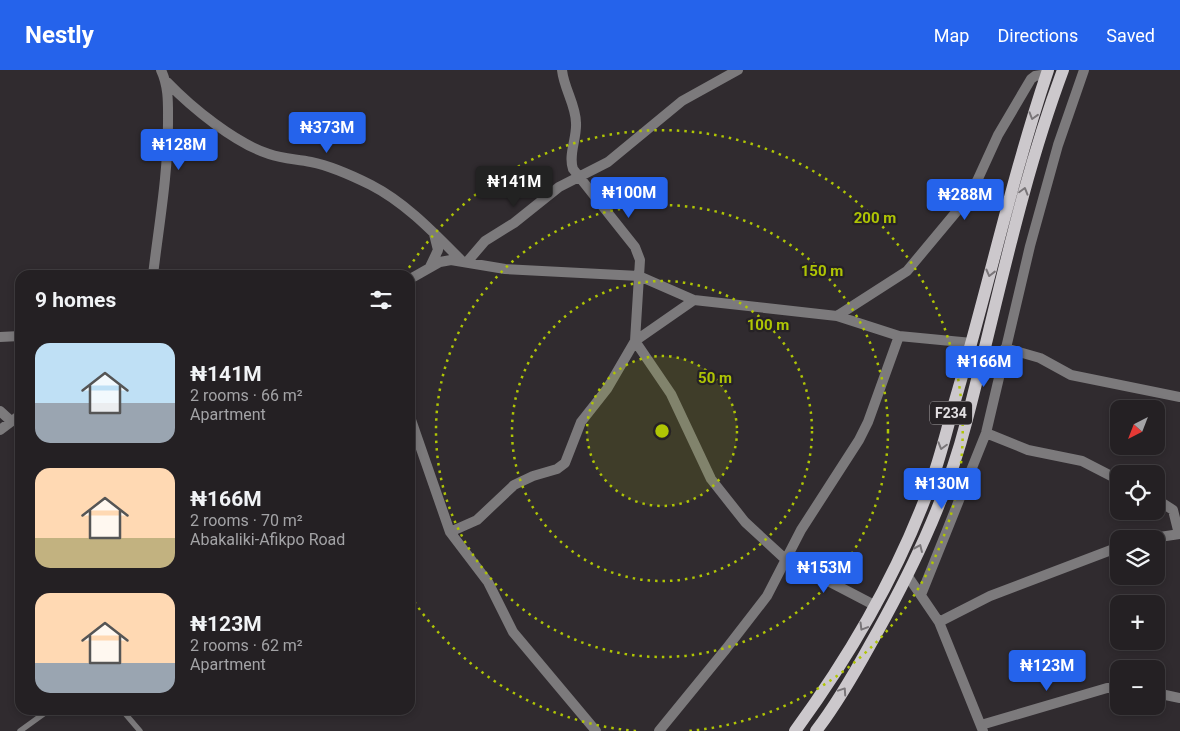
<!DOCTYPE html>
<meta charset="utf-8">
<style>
:root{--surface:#242023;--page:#2c282b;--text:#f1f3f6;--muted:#a3a3a6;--line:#413e41;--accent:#2563eb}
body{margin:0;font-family:Roboto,sans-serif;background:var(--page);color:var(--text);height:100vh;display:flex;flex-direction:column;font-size:19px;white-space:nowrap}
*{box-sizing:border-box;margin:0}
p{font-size:16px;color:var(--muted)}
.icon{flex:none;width:28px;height:28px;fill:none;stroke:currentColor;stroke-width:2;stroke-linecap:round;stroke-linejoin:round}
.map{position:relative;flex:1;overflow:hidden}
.details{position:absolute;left:15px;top:200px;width:400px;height:445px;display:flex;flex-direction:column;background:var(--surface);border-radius:15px;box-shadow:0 2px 8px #0003,0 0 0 1px var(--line)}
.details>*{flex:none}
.needle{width:32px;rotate:222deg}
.controls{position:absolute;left:1110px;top:330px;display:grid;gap:10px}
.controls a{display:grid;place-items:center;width:55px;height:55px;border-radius:10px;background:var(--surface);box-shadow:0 2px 8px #0003,0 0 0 1px var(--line);font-size:25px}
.price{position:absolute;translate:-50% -42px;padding:0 11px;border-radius:5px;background:var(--accent);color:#fff;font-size:16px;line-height:32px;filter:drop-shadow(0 1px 2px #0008)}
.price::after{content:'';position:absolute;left:50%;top:30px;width:15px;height:11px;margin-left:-8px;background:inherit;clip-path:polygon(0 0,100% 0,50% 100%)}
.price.on{background:#222;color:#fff}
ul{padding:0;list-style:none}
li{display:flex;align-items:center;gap:15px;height:125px;padding:0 20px}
li span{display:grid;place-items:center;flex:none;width:140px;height:100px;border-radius:15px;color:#555}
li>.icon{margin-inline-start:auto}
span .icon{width:60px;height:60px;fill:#fffc;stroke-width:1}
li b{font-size:21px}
h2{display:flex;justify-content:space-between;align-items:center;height:60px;padding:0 20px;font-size:21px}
header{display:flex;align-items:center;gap:30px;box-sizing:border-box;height:70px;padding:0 25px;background:var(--accent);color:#fff}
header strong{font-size:24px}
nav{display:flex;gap:28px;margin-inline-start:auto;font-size:18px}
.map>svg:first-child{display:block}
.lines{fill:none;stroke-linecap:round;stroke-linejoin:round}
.service{stroke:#7c7a7c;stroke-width:5.5}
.minor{stroke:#7c7a7c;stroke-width:10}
.primary{stroke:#ccc8cc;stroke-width:12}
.oneway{stroke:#797578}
.ring{fill:none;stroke:#afc504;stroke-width:2.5;stroke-dasharray:2.5 5}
.labels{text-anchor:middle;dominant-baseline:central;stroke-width:4.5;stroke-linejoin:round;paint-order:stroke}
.shield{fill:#262225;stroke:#aaa6a9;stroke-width:1}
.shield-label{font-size:14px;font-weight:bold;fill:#e2dfe2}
.centre{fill:#afc504;stroke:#262225;stroke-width:2.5}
.ring-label{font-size:15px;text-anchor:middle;font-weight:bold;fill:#afc504;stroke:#262225;stroke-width:4.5;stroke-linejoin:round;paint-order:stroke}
</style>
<header>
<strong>Nestly</strong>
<nav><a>Map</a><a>Directions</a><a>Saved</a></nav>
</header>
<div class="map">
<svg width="1180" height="661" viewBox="0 0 1180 661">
<rect width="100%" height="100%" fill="#302b2f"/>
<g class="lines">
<path class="service" d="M122 640 140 661
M20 661 49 640"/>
<path class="minor" d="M562 0C564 19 576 35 576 53 577 68 568 85 573 99L635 177 640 190 635 271 671 324 711 409 745 452 784 488 876 536
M167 12C192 38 235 73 269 84 283 89 297 89 311 92 331 96 353 106 371 115 406 133 434 163 462 191
M467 192 485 171 514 153 559 117 608 92 682 31 738 0
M430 197 438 180 434 164
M153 205C159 154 168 105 168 53 168 34 169 17 161 0
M410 209 440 192 451 190 505 199 639 206 694 230 837 246 899 266 972 273
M837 246 907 201 962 135 977 111 998 65 1031 9 1035 6 1047 4
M0 267 20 266
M1005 278 1040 288 1071 305 1180 327
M0 341 11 351
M410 347 450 462 488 512 513 562 596 661
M0 360 20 345
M986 363 1028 380 1082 391 1119 410
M1156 429 1173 440 1179 464
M450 462 477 450 514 415 533 406 557 399 565 393 581 352 607 319 635 271 694 230
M1146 469 1180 464
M907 505 939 552 983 661
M921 525 986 363 1030 176 1058 75 1084 0
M939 552 990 526 1119 477
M1156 623 1180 628
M981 655 1107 618H1119
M659 661 726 579 767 526 801 460 859 370 868 352 899 266"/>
<path class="primary" d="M795 661C849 587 896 507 928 421 939 393 946 363 954 334 987 223 1011 110 1048 0
M816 661C836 635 854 604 870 575 909 506 946 431 966 353 997 235 1020 115 1063 0"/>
</g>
<defs><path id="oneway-chevron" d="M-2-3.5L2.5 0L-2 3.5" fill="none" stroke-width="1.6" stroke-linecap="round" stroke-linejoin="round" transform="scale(1.25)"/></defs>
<g class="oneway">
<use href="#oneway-chevron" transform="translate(1033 46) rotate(107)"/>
<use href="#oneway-chevron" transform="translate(1024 121) rotate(-74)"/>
<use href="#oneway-chevron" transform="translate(990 203) rotate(104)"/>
<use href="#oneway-chevron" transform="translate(942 376) rotate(106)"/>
<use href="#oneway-chevron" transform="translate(919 478) rotate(-66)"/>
<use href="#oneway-chevron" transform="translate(863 557) rotate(121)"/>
<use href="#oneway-chevron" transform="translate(843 621) rotate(-56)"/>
</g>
<circle cx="662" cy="361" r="75" fill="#afc504" fill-opacity=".12"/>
<g class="ring">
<circle cx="662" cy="361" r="75"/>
<circle cx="662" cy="361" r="150"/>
<circle cx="662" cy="361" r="226"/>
<path d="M636 661A301 301 0 0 1 411 527M405 204A301 301 0 1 1 688 661"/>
</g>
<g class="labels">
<rect class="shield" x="930" y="331.5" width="42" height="23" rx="4"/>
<g class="shield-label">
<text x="951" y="343">F234</text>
</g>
</g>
<circle cx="662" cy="361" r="8" class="centre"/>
<g class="ring-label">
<text x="875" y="153">200 m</text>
<text x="822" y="206">150 m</text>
<text x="768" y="260">100 m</text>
<text x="715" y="313">50 m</text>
</g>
</svg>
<div class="controls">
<a><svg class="needle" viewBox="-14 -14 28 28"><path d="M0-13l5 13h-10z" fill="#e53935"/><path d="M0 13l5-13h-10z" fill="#a3a3a6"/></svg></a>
<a><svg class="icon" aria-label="locate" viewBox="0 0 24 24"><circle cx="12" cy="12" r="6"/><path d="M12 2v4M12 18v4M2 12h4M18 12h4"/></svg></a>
<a><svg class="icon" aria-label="layers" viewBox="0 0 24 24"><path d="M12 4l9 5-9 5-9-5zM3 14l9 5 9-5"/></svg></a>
<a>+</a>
<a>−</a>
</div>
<b class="price" style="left:327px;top:84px">₦373M</b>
<b class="price" style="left:179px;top:101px">₦128M</b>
<b class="price on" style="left:514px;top:138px">₦141M</b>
<b class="price" style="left:629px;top:149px">₦100M</b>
<b class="price" style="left:965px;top:151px">₦288M</b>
<b class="price" style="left:984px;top:318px">₦166M</b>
<b class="price" style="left:942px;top:440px">₦130M</b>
<b class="price" style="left:824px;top:524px">₦153M</b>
<b class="price" style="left:1047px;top:622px">₦123M</b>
<section class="details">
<h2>9 homes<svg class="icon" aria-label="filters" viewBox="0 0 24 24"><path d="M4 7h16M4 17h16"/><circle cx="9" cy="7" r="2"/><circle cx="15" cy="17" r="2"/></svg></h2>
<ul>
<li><span style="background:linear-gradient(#bfe0f5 60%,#9aa5b1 0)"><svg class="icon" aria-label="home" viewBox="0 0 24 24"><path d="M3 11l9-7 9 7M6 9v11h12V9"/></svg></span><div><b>₦141M</b><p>2 rooms · 66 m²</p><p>Apartment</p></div></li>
<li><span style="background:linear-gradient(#ffd9b3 70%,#c2b280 0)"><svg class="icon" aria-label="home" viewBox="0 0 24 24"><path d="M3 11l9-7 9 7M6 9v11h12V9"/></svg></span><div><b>₦166M</b><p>2 rooms · 70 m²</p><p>Abakaliki-Afikpo Road</p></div></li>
<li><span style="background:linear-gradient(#ffd9b3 70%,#9aa5b1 0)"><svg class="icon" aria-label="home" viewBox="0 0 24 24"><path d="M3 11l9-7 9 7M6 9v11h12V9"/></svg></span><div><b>₦123M</b><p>2 rooms · 62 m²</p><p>Apartment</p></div></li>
</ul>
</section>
</div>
